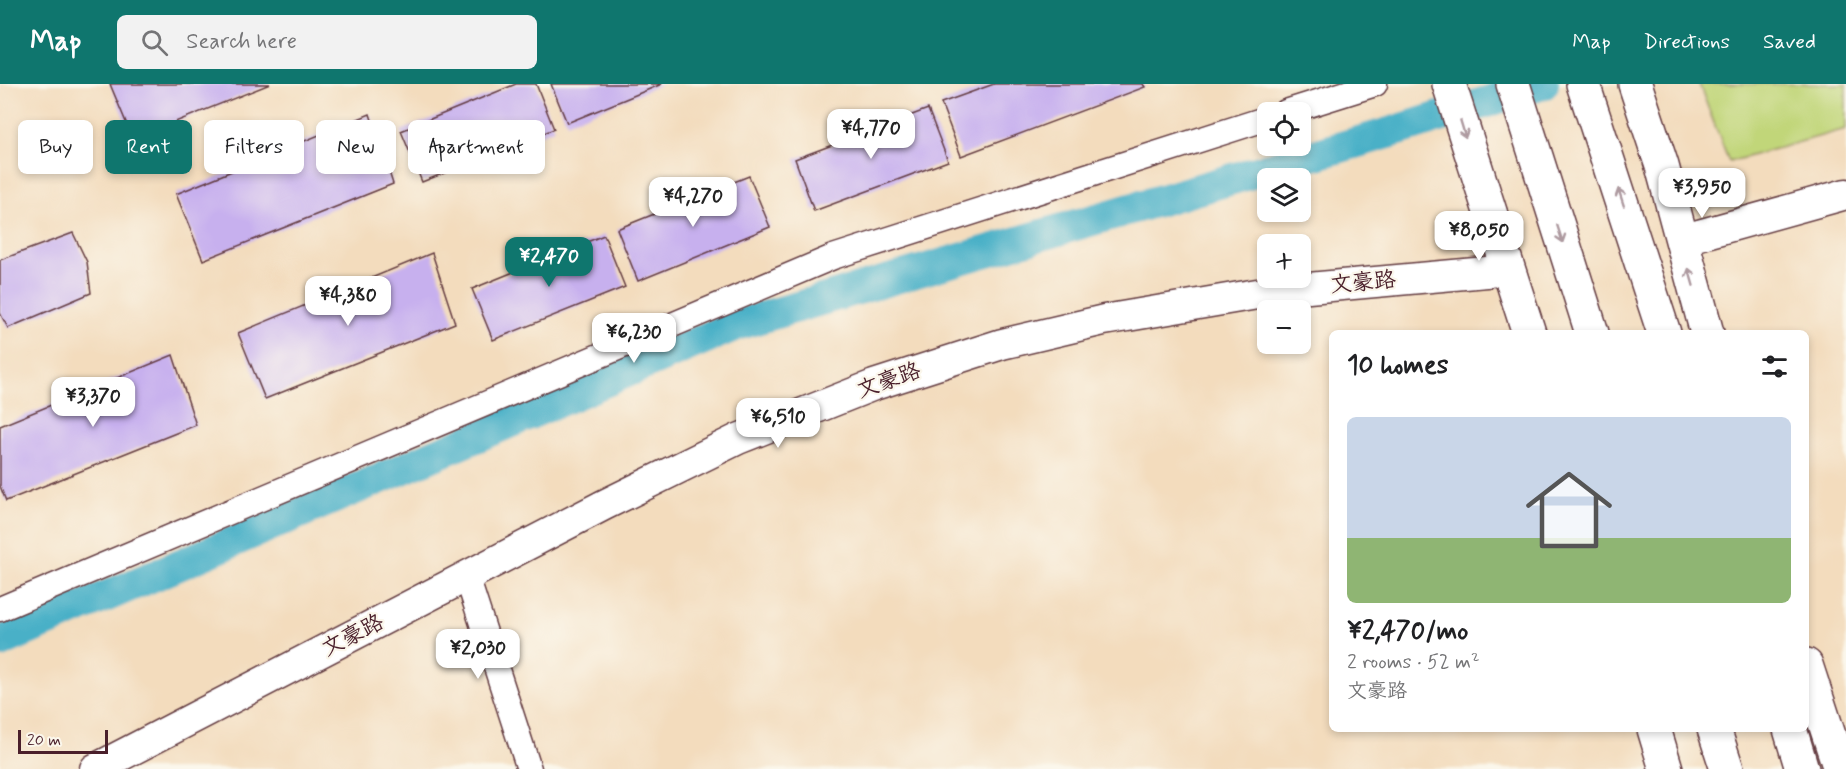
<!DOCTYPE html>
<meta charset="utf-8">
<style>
:root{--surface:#fff;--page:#f2f2f2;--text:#202124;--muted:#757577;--line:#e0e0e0;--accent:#0f766e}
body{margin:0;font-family:Mynerve,"LXGW WenKai TC",sans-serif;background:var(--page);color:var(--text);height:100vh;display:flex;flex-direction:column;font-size:22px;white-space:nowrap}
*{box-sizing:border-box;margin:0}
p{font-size:20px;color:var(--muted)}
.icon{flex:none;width:33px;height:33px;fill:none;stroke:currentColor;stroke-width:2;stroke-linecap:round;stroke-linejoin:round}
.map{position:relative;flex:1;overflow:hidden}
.details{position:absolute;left:1329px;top:246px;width:480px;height:402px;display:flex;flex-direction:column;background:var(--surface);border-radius:9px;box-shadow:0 3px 9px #0003}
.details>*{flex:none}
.hud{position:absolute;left:18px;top:36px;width:570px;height:54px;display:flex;gap:12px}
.buttons{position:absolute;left:1257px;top:18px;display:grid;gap:12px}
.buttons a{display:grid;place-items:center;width:54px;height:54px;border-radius:9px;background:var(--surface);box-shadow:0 3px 9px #0003;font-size:30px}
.scale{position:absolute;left:18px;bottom:15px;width:90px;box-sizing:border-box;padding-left:6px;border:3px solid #4a1f2b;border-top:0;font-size:16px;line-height:21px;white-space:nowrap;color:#4a1f2b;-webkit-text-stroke:4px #fbf7ec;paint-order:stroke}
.price{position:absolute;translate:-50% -51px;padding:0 14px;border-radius:12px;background:#fff;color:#222;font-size:20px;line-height:39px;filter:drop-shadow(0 2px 3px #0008)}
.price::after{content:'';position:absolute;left:50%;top:36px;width:18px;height:14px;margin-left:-9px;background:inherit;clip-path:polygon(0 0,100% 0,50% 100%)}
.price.active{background:var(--accent);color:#fff}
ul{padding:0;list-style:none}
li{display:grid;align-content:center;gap:12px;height:318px;padding:0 18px}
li+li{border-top:2px solid var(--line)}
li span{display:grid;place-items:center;height:186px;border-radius:9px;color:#555}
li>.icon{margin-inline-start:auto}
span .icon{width:108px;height:108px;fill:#fffc;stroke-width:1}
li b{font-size:26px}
h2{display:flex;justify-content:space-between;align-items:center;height:72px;padding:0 18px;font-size:26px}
.pill{padding:0 21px;border-radius:9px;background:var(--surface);box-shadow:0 3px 9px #0003;font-size:21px;line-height:54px}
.pill.active{background:var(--accent);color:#fff}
header{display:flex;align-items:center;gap:36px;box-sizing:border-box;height:84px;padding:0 30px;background:var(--accent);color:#fff}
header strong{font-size:28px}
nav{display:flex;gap:33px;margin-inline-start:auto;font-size:21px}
.search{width:420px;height:54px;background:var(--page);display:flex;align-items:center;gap:15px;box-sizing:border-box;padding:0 21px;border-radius:9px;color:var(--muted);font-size:22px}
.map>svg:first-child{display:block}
.green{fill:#c1d679;stroke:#867a52;stroke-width:1.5}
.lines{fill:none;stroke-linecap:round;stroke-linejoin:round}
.canal{stroke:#48b0c7;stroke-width:32}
.building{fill:#c7b0ee}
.minor-casing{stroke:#633b41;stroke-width:27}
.tertiary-casing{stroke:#633b41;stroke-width:33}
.secondary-casing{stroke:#633b41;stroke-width:36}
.primary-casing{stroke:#633b41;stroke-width:36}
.minor{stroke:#fff;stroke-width:24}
.tertiary{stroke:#fff;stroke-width:30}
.secondary{stroke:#fff;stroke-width:33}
.primary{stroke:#fff;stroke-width:33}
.oneway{stroke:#ae9aa0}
.labels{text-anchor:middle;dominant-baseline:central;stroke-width:4.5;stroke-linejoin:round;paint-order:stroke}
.street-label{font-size:22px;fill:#4a1f2b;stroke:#fbf7ec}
</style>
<header>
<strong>Map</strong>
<div class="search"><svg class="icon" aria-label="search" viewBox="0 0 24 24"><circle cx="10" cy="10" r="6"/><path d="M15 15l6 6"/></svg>Search here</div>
<nav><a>Map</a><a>Directions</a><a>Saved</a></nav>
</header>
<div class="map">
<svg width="1846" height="685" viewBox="0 0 1846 685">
<rect width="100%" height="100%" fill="#fbf7ec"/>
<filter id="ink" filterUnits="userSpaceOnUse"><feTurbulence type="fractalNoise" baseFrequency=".0167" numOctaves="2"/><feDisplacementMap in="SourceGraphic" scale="12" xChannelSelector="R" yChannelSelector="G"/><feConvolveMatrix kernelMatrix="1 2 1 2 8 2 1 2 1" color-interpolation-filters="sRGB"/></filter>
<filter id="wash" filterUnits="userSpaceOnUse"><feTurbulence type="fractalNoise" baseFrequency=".008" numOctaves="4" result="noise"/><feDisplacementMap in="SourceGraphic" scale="24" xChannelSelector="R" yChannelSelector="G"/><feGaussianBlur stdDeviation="1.35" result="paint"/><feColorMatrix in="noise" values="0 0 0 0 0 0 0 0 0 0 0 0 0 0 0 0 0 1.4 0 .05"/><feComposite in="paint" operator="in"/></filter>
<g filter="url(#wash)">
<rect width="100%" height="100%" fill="#f3dcbd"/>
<path class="green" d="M1699 0H1846V45L1729 78Z"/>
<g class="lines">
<path class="canal" d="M0 558 736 241 1399 46 1543 0"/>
</g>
<g id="blocks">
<path class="building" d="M110 0H270L133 55Z
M516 0H536L554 45 422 98 401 47Z
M551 0H662L567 39Z
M994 0H1143L1145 3 961 72 941 19Z
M928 25 948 77 814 127 795 75Z
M370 30 393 100 203 176 176 110Z
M749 92 770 143 638 197 617 145Z
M73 149 87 178 91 209 8 244 0 229V176Z
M604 151 625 203 493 256 472 205Z
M432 169 455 239 265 315 238 249Z
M173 271 196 341 6 417 0 402V342Z"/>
</g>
</g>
<g filter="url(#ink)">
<use href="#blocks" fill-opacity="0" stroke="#633b41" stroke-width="1.5"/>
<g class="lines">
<defs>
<path id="minor" d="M1286 28 1375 0
M467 493 529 685
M0 525 833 173 1268 34"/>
<path id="tertiary" d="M1681 156 1846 110
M95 685 604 421 738 355 874 301 1002 260 1104 236 1275 207 1509 186"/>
<path id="secondary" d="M1449 0 1529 249
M1635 0 1662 82 1707 249
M1806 581 1840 685
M1654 645 1666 685"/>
<path id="primary" d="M1513 0 1592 249
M1583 0 1664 249
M1714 645 1727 685
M1790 645 1802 685"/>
</defs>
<use href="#minor" class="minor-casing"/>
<use href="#tertiary" class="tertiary-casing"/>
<use href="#secondary" class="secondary-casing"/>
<use href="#primary" class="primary-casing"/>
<use href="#minor" class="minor"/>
<use href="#tertiary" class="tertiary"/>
<use href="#secondary" class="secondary"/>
<use href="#primary" class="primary"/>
</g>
<defs><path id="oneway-shaft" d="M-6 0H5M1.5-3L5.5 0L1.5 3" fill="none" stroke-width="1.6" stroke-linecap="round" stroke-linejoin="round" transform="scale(1.5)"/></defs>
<g class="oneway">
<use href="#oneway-shaft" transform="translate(1463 45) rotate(73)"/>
<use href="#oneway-shaft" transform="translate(1621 113) rotate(-108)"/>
<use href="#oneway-shaft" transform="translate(1560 150) rotate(72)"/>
<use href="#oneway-shaft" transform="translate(1691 193) rotate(-106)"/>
</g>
</g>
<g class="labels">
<g class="street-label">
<text transform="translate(1363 199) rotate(-5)">文豪路</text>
<text transform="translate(889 297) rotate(-19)">文豪路</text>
<text transform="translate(353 552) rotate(-27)">文豪路</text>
</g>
</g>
</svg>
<div class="buttons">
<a><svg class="icon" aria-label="locate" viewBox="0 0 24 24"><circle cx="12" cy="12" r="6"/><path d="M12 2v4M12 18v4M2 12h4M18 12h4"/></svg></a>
<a><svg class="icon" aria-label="layers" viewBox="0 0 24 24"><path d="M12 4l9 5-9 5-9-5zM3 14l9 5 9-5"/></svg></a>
<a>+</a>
<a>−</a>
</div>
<div class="scale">20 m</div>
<b class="price" style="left:871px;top:76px">¥4,770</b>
<b class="price" style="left:1702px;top:135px">¥3,950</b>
<b class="price" style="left:693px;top:144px">¥4,270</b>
<b class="price" style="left:1479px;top:178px">¥8,050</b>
<b class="price active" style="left:549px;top:204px">¥2,470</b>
<b class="price" style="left:348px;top:243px">¥4,380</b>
<b class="price" style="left:634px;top:280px">¥6,230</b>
<b class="price" style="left:93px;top:344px">¥3,370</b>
<b class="price" style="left:778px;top:365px">¥6,510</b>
<b class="price" style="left:478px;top:596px">¥2,030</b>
<div class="hud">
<a class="pill">Buy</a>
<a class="pill active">Rent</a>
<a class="pill">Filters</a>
<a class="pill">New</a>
<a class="pill">Apartment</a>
</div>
<section class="details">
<h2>10 homes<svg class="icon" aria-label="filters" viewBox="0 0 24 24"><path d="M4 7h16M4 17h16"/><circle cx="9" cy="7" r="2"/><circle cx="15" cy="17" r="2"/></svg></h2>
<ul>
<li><span style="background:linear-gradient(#c9d6e8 65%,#8fb573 0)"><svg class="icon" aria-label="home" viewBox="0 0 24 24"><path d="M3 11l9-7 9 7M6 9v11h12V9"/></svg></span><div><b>¥2,470/mo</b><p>2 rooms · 52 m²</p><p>文豪路</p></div></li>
</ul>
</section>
</div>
